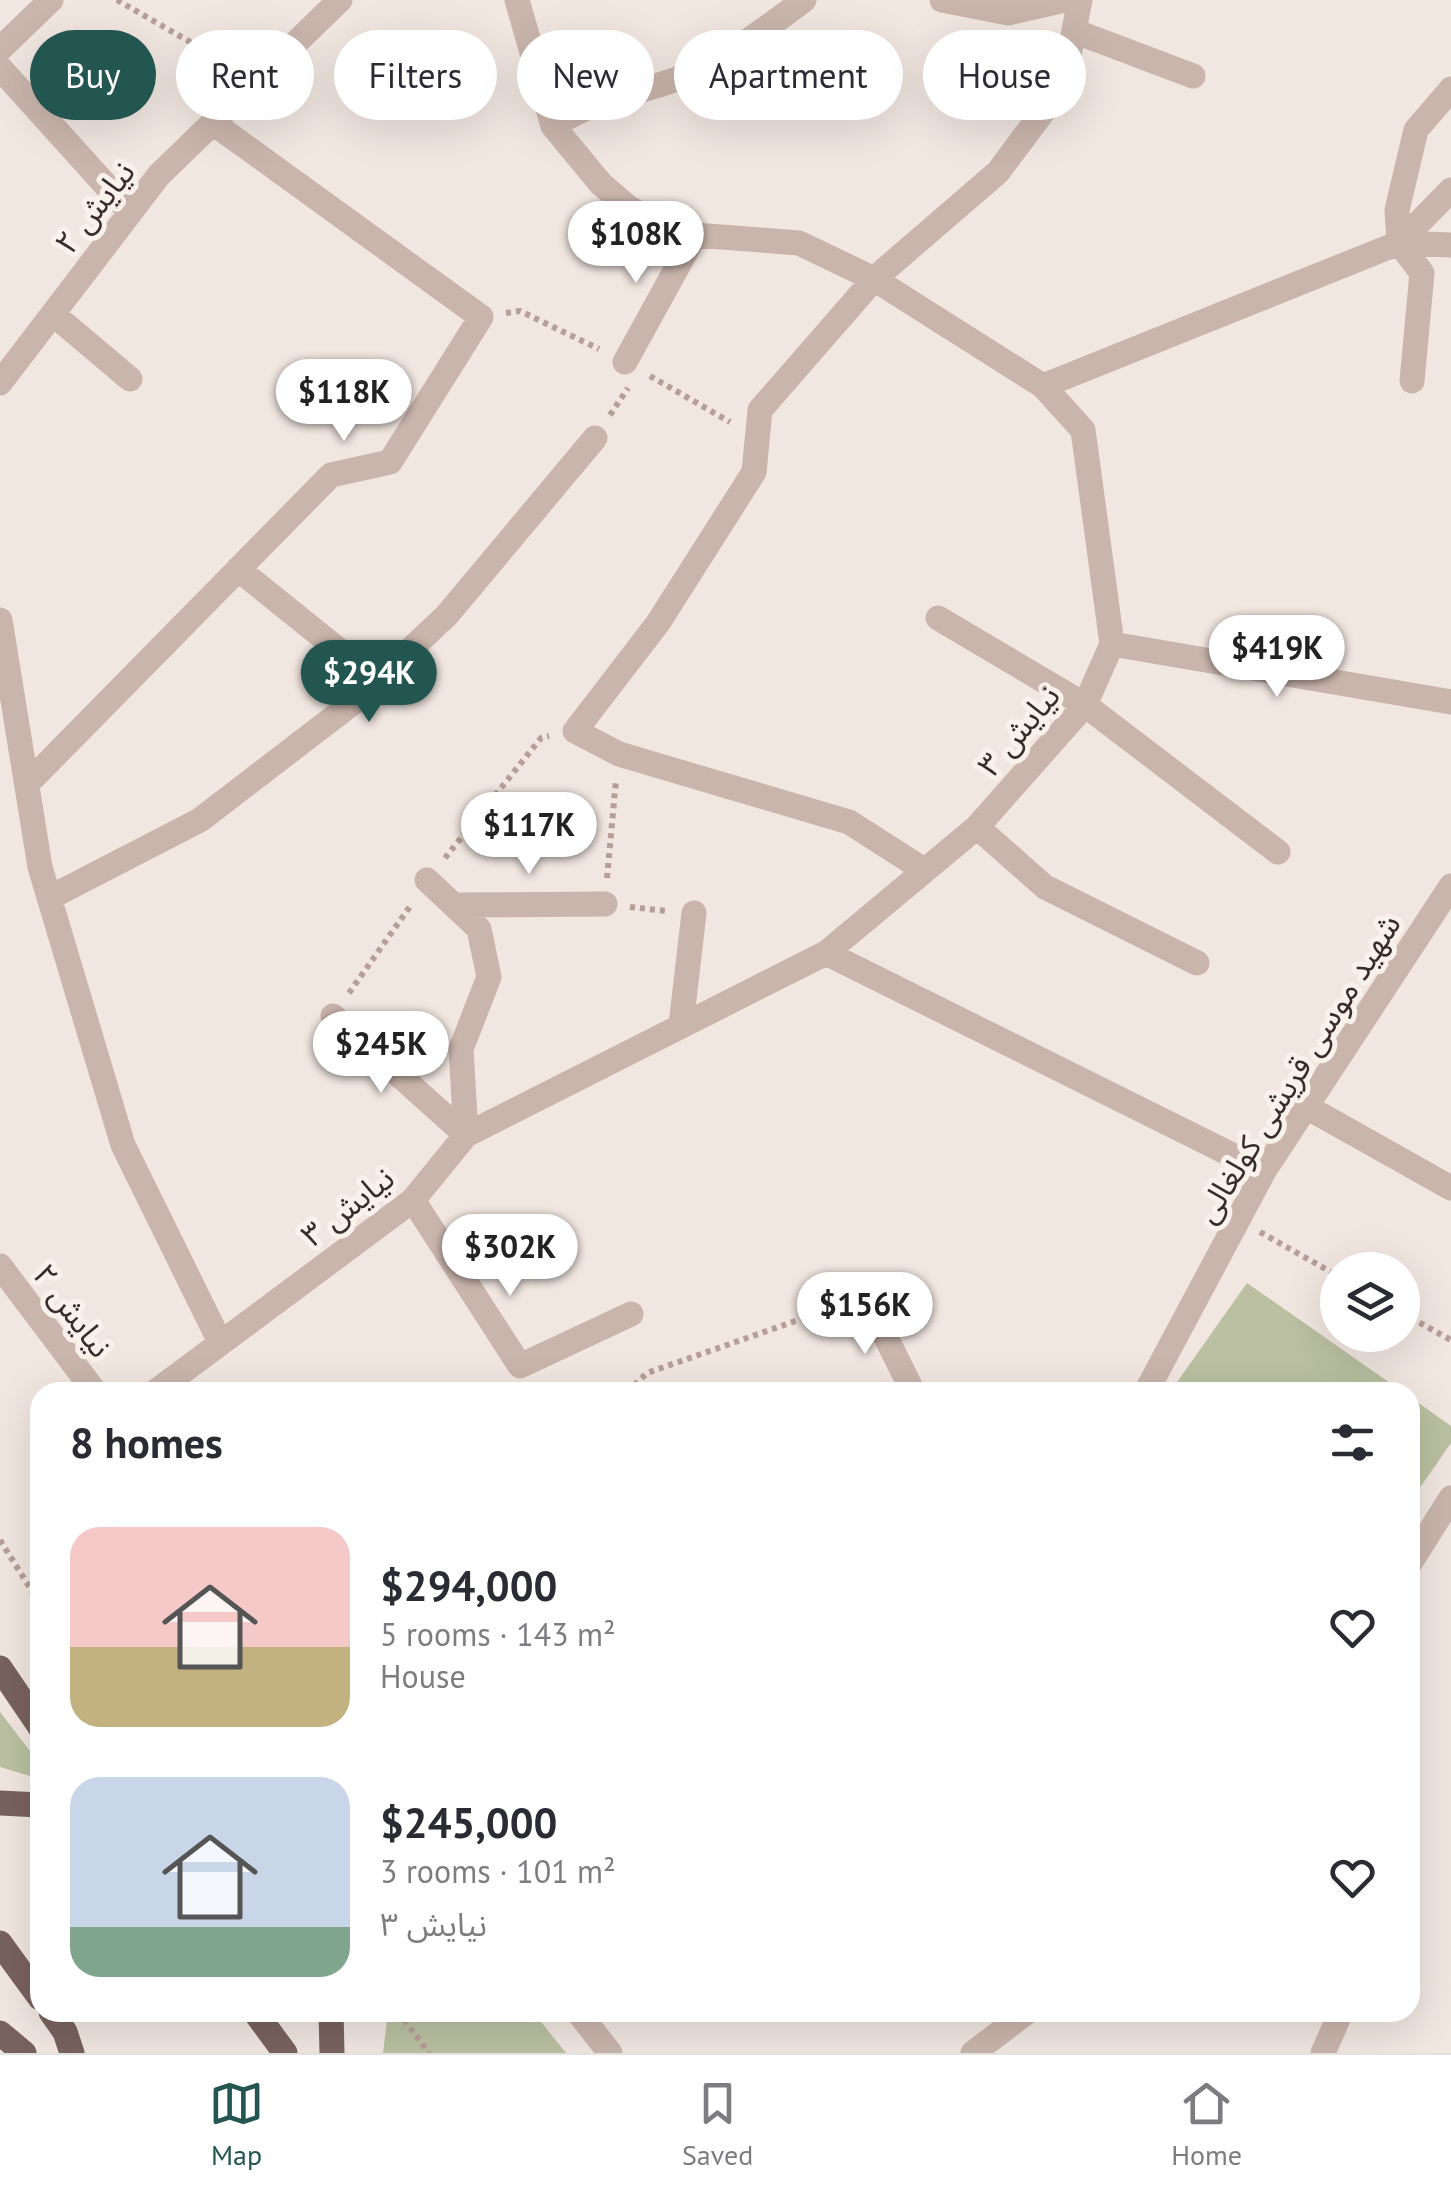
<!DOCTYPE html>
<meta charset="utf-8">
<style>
:root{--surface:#fff;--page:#f2f2f3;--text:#2b2b33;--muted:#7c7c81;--line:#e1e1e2;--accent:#235651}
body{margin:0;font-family:"PT Sans","Noto Sans Arabic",sans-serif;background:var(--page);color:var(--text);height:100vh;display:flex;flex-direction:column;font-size:38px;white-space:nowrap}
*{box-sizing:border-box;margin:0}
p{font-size:32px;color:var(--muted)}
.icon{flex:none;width:55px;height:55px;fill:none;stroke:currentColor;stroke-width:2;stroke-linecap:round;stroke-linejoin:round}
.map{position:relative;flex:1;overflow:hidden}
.details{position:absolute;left:30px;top:1382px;width:1390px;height:640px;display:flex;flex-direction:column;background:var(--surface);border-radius:30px;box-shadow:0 10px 40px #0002}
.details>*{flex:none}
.top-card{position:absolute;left:30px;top:30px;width:1392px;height:90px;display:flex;gap:20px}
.fabs{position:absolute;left:1320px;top:1252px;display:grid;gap:20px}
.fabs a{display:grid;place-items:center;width:100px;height:100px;border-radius:50%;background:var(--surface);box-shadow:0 10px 40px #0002;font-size:50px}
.price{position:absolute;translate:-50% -85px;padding:0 22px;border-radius:35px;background:#fff;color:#222;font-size:32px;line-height:65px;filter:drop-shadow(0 2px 5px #0008)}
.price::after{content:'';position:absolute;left:50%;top:60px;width:30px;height:22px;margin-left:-15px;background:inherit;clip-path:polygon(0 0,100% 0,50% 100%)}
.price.selected{background:var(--accent);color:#fff}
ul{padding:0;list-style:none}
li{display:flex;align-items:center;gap:30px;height:250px;padding:0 40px}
li span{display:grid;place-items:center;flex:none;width:280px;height:200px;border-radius:30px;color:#555}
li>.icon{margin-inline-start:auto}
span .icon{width:120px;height:120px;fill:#fffc;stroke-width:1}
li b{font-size:42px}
h2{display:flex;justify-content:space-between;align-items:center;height:120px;padding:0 40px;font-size:42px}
.chip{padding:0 35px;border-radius:45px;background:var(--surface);box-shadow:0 10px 40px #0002;font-size:35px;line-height:90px}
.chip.selected{background:var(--accent);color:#fff}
.tab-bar{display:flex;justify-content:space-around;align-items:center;height:140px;border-top:2px solid var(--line);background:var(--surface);font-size:28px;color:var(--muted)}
.tab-bar a{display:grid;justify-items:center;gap:5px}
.tab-bar .selected{color:var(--accent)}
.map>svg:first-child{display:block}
.green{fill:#bac0a1}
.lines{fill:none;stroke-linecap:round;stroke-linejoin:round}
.path{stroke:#b59f97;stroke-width:6;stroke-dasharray:5 5;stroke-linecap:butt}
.minor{stroke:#c9b5ac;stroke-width:25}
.primary{stroke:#78625d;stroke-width:25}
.labels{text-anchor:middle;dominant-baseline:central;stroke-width:10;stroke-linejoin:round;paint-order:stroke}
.street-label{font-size:32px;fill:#382d2b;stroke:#f9f1ec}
</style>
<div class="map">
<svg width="1451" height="2053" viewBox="0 0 1451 2053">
<rect width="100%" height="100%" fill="#f1e6e0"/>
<path class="green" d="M1247 1283 1403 1392H1170Z
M1410 1397 1451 1426V1443L1410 1502Z
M0 1712 40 1764V1779L0 1767Z
M388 2012 534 2013 566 2053H383Z"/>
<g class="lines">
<path class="path" d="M117 0 230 65
M506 313 520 311 599 349
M650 376 730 422
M610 415 628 388
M445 858 541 738 549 736
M607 878 616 780
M630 907 667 911
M349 993 411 905
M1260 1232 1338 1276
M1402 1313 1451 1340
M627 1392 647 1373 841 1305
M0 1540 40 1604
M398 2012 429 2053"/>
<path class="minor" d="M942 0 1008 13 1065 0
M1074 31 1193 76
M0 49 51 0
M0 68 130 212
M553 126C598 97 630 96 677 79 723 62 765 29 804 0
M1399 243 1422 273 1412 381
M1399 243 1451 190
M1399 243 1451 245
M53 314 130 379
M625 362 695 235
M0 383 159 175 340 0
M1043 386 1399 243 1397 210 1416 130 1451 89
M238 569 377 681
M938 618 1085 705 1278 852
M0 620 40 867 123 1145 220 1342
M1112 644 1451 702
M27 784 331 475 390 462 481 317 213 123
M977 827 1045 887 1197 963
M924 870 849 822 619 754 575 731 658 623 754 472 760 410 874 279 998 172 1063 85 1080 0
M427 880 479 929 489 977 461 1049 466 1135
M49 898 200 820 359 698 447 615 595 438
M454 905 605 904
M826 953 1264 1171
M333 1016 466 1135
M681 1025 694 913
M1305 1106 1451 1188
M413 1200 520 1366 631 1314
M0 1266 95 1392
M866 1297 913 1392
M155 1392 413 1200 466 1135 826 953 977 827 1085 705 1112 644 1083 430 1043 386 874 279 799 243 695 235 663 226 629 208 601 184 553 126 517 0
M1146 1392 1264 1171 1451 886
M1410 1563 1451 1498
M578 2012 610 2053
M973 2053 1027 2012
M1323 2053 1341 2012"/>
<path class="primary" d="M0 1668 40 1727
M0 1803 40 1805
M0 1943 40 1998
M51 2012 65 2032 72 2053
M255 2012 285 2053
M331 2012 332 2053
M0 2033 24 2053"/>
</g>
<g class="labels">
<g class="street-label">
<text transform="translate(94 207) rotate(-52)">نیایش ۲</text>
<text transform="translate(1018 730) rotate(-50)">نیایش ۳</text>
<text transform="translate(1297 1068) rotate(-58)">شهید موسی قریشی کولغالی</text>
<text transform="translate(347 1206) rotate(-38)">نیایش ۳</text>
<text transform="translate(73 1310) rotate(53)">نیایش ۲</text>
</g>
</g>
</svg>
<div class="fabs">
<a><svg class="icon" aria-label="layers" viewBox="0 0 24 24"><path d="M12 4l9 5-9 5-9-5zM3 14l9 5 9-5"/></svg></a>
</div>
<b class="price" style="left:636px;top:286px">$108K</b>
<b class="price" style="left:344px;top:444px">$118K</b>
<b class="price" style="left:1277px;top:700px">$419K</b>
<b class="price selected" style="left:369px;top:725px">$294K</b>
<b class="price" style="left:529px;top:877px">$117K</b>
<b class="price" style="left:381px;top:1096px">$245K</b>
<b class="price" style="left:510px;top:1299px">$302K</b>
<b class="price" style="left:865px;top:1357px">$156K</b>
<div class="top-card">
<a class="chip selected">Buy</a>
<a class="chip">Rent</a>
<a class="chip">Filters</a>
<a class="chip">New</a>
<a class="chip">Apartment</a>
<a class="chip">House</a>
</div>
<section class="details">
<h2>8 homes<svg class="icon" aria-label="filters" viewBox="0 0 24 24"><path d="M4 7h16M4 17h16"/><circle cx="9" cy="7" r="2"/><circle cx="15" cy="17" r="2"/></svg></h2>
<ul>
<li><span style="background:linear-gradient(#f6c9c9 60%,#c2b280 0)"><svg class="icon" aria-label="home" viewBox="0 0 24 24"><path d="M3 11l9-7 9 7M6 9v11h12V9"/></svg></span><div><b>$294,000</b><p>5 rooms · 143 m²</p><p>House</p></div><svg class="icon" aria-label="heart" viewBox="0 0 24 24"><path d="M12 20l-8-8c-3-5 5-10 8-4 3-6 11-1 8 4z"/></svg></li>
<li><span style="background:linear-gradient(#c9d6e8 75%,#7fa58c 0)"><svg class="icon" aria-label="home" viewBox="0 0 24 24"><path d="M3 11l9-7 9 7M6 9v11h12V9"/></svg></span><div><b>$245,000</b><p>3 rooms · 101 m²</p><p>نیایش ۳</p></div><svg class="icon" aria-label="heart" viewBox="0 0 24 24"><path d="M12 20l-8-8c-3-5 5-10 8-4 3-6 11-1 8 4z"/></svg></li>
</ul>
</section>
</div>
<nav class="tab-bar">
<a class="selected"><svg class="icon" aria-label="map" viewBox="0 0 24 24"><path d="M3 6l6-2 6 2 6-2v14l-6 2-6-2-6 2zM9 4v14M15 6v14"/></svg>Map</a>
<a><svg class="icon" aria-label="saved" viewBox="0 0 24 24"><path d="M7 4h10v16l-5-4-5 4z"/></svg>Saved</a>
<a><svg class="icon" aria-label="home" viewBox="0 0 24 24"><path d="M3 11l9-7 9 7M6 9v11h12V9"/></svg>Home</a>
</nav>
